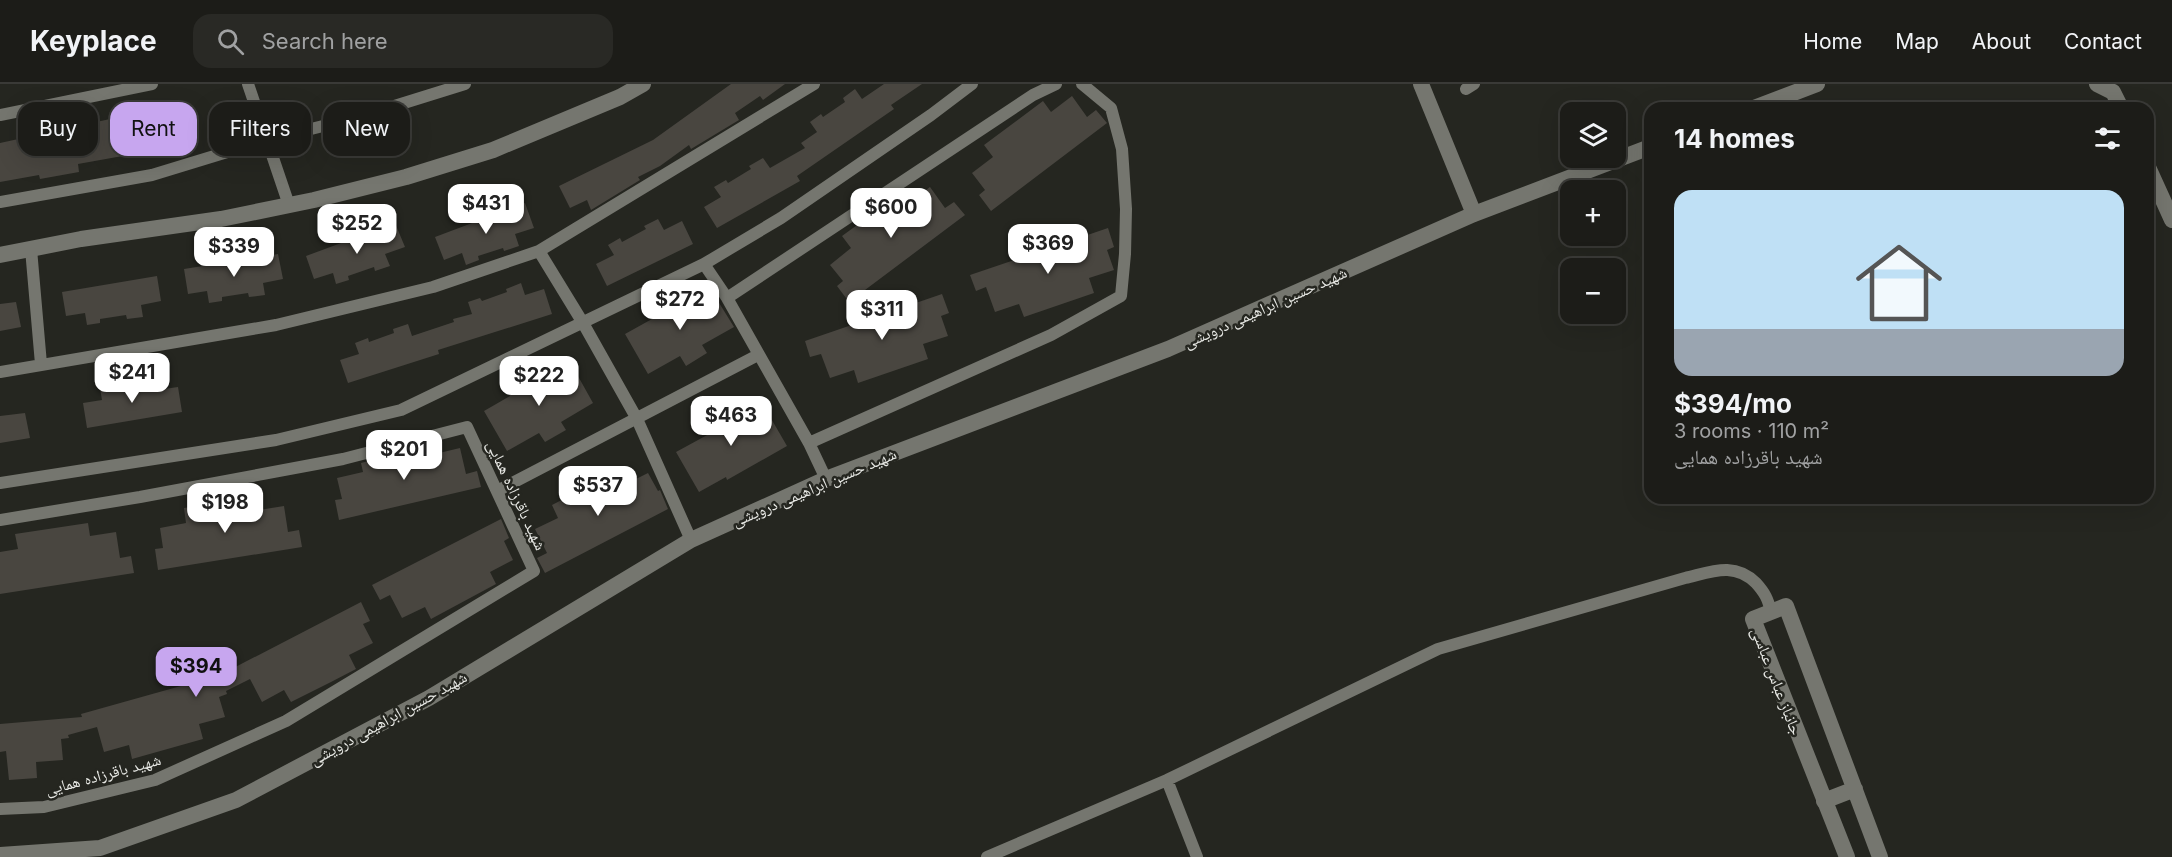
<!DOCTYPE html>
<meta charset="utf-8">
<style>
:root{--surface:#1c1c18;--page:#292925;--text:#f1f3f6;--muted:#a0a1a2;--line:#3a3a37;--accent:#c7a6ef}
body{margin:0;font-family:Inter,"Noto Naskh Arabic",sans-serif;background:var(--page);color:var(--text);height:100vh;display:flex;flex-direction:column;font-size:22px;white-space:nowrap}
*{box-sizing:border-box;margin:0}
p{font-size:20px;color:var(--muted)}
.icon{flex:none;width:33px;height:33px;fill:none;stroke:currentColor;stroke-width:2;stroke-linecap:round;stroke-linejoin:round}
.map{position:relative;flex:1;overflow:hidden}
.details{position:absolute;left:1644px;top:18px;width:510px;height:402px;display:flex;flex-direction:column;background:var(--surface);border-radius:18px;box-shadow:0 6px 24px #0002,0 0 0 2px var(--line)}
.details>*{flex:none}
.hud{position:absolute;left:18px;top:18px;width:570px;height:54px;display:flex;gap:12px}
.tools{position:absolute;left:1560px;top:18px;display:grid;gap:12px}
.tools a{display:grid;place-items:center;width:66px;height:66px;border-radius:12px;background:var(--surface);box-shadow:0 6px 24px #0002,0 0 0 2px var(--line);font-size:30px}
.price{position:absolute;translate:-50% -51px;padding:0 14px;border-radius:12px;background:#fff;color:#222;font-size:20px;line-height:39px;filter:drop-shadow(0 2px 3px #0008)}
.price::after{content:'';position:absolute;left:50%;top:36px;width:18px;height:14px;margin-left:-9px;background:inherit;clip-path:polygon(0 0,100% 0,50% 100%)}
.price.selected{background:var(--accent);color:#111}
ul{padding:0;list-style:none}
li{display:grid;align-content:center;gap:12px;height:318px;padding:0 30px}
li+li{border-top:2px solid var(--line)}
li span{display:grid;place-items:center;height:186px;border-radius:18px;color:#555}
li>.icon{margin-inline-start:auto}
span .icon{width:108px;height:108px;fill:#fffc;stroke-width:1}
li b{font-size:26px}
h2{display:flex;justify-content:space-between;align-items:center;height:72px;padding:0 30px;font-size:26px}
.tag{padding:0 21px;border-radius:18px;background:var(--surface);box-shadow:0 6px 24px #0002,0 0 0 2px var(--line);font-size:21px;line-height:54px}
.tag.selected{background:var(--accent);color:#111}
header{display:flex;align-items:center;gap:36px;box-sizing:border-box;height:84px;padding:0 30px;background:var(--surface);border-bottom:2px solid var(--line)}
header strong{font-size:28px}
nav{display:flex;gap:33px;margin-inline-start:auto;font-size:21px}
.search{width:420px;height:54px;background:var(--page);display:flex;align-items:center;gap:15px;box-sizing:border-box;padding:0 21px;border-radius:18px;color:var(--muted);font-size:22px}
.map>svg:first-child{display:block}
.building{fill:#494640}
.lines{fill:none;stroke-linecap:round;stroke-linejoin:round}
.minor{stroke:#75766f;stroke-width:12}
.tertiary{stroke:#75766f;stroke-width:16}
.labels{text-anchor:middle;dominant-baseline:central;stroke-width:5;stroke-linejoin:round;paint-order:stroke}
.street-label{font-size:16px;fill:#e8e9e5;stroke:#252620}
</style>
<header>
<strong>Keyplace</strong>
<div class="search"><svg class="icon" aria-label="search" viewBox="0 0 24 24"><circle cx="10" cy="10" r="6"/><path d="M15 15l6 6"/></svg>Search here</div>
<nav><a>Home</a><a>Map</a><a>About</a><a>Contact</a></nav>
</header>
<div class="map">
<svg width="2172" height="773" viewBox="0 0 2172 773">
<rect width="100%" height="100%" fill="#252620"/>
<path class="building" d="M731 0H785L763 16 760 12 735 29 739 36 691 65 689 61 660 82 638 93 640 96 591 126 587 116 570 124 559 102 653 56Z
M884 0H922L891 21 894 25 797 92 800 97 717 144 704 123 721 113 714 103 726 96 728 99 751 85 749 82 763 74 770 84 805 64 801 59 817 48 810 38 821 30 823 33 845 18 843 14 855 5 862 15Z
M1072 12 1087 33 1096 26 1107 39 991 127 979 111 985 106 972 89 993 73 984 61 1043 17 1051 28Z
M188 18 196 62 157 69 156 66 78 80 79 88 40 95 39 91 0 98V59Z
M930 103 945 124 954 118 965 131 849 218 837 202 843 197 830 181 851 164 842 152 901 109 909 119Z
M525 119 534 144 515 150 519 162 504 167 503 164 478 172 479 176 466 181 462 169 444 176 435 153Z
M658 135 664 146 682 137 693 160 607 202 596 180 614 171 608 161 620 154 622 158 646 145 644 142Z
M395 139 405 163 385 170 390 182 375 187 374 183 348 192 349 196 336 200 333 189 314 195 306 172Z
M1108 144 1114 163 1107 166 1114 186 1089 194 1094 209 1024 233 1019 220 995 228 986 203 976 207 970 191Z
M278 170 283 195 263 199 265 211 249 213 248 209 222 213V217L209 219 207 207 188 210 184 185Z
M157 192 161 217 141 221 143 233 127 235 126 231 100 235V239L87 241 85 229 66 232 62 208Z
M521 199 525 211 544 205 552 230 438 266 439 270 348 299 340 276 359 270 355 259 368 254 369 258 394 249 393 245 408 240 412 252 454 238 453 235 472 230 468 218 480 214 482 217 507 208 506 205Z
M708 201 734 243 702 261 707 269 686 282 680 272 648 290 625 250 652 235 650 233Z
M942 210 949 229 941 232 948 252 923 260 928 275 858 299 854 286 830 294 821 270 810 273 805 257Z
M16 218 21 243 0 247V220Z
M569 276 593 319 561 338 566 346 545 358 539 349 507 367 484 327 510 312 509 310Z
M155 294 157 306 178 303 182 328 87 344 83 319 102 316 100 304 113 302 114 305 141 301 140 297Z
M762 319 787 362 727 396 726 393 699 408 676 368 709 350 703 340 725 328 729 337Z
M25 329 30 354 0 359V332Z
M433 360 435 370 460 364 466 390 477 387 481 403 339 436 335 416 342 415 337 394 363 388 361 379Z
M617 387 624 401 648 389 658 407 660 406 668 425 545 489 537 474 547 469 535 445 558 434 552 421Z
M256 413 259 426 284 422 288 448 299 446 302 463 158 486 155 465 163 464 160 444 186 439 184 424Z
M501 435 509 454 504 457 513 476 490 488 496 500 431 535 425 523 402 534 390 511 380 516 372 501Z
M88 439 90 452 116 448 120 474 131 472 134 489 0 510V468L18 465 15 450Z
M361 518 370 537 363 540 373 559 349 571 356 585 331 598 291 618 284 606 262 618 250 595 226 607 227 610 219 613 225 633 199 640 203 655 132 675 129 661 104 668 97 643 68 651 69 654 61 655 63 676 36 678 37 694 9 696 6 667 0 668V640L82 633 81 630 220 591Z"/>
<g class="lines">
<path class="minor" d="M248 0 289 121
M1466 5 1474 0
M0 31 152 0
M0 118 152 91 267 56 359 33 465 0
M31 165 41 280
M539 167 583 239 637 335 691 456
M704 180 727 214 809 359 826 395
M727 214 1033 11 1056 0
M0 288 276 241 433 203 539 167 814 0
M809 359 1051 251 1121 212 1125 170 1126 125 1122 65 1111 24 1082 0
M0 399 276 356 401 326 704 180 781 134 931 31 972 0
M497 407 758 271
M0 436 140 413 343 375 467 343 534 487 286 637 155 696 44 723 0 725
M1167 696 1197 773
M987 773 1167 696 1438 565 1685 494C1711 488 1734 477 1756 499 1765 509 1768 515 1771 528"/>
<path class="tertiary" d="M1421 0 1474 130
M2097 0 2113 8 2121 24
M1754 24 1817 0
M2148 83 2172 136
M0 171 81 155 221 135 314 116 406 93 493 66 620 13 643 0
M1824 717 1855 705
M0 771 100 764 236 716 429 614 691 456 826 395 1168 265 1474 130 1650 63
M1847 773 1753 535 1786 522 1880 773"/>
</g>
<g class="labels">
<g class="street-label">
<text transform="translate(1265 223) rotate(-24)">شهید حسین ابراهیمی درویشی</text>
<text transform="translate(814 403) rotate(-23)">شهید حسین ابراهیمی درویشی</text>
<text transform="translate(517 411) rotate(65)">شهید باقرزاده همایی</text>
<text transform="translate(1777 597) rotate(69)">جانباز عباس عباسی</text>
<text transform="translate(388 634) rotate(-29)">شهید حسین ابراهیمی درویشی</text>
<text transform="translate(103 690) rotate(-15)">شهید باقرزاده همایی</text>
</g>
</g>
</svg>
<div class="tools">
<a><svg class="icon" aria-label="layers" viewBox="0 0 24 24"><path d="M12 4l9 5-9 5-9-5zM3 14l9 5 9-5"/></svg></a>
<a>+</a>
<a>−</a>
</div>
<b class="price" style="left:486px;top:151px">$431</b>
<b class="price" style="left:891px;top:155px">$600</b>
<b class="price" style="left:357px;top:171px">$252</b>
<b class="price" style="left:1048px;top:191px">$369</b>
<b class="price" style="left:234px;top:194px">$339</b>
<b class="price" style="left:680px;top:247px">$272</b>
<b class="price" style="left:882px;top:257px">$311</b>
<b class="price" style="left:132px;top:320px">$241</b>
<b class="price" style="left:539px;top:323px">$222</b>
<b class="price" style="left:731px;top:363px">$463</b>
<b class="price" style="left:404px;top:397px">$201</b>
<b class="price" style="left:598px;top:433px">$537</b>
<b class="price" style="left:225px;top:450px">$198</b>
<b class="price selected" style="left:196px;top:614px">$394</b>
<div class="hud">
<a class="tag">Buy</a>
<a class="tag selected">Rent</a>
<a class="tag">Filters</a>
<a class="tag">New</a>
</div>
<section class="details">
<h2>14 homes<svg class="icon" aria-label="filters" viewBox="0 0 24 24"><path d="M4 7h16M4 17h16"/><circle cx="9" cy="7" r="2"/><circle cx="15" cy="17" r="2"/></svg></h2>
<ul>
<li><span style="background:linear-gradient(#bfe0f5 75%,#9aa5b1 0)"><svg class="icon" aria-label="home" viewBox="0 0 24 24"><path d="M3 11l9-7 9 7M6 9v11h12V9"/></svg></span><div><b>$394/mo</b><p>3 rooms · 110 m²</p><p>شهید باقرزاده همایی</p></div></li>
</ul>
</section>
</div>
